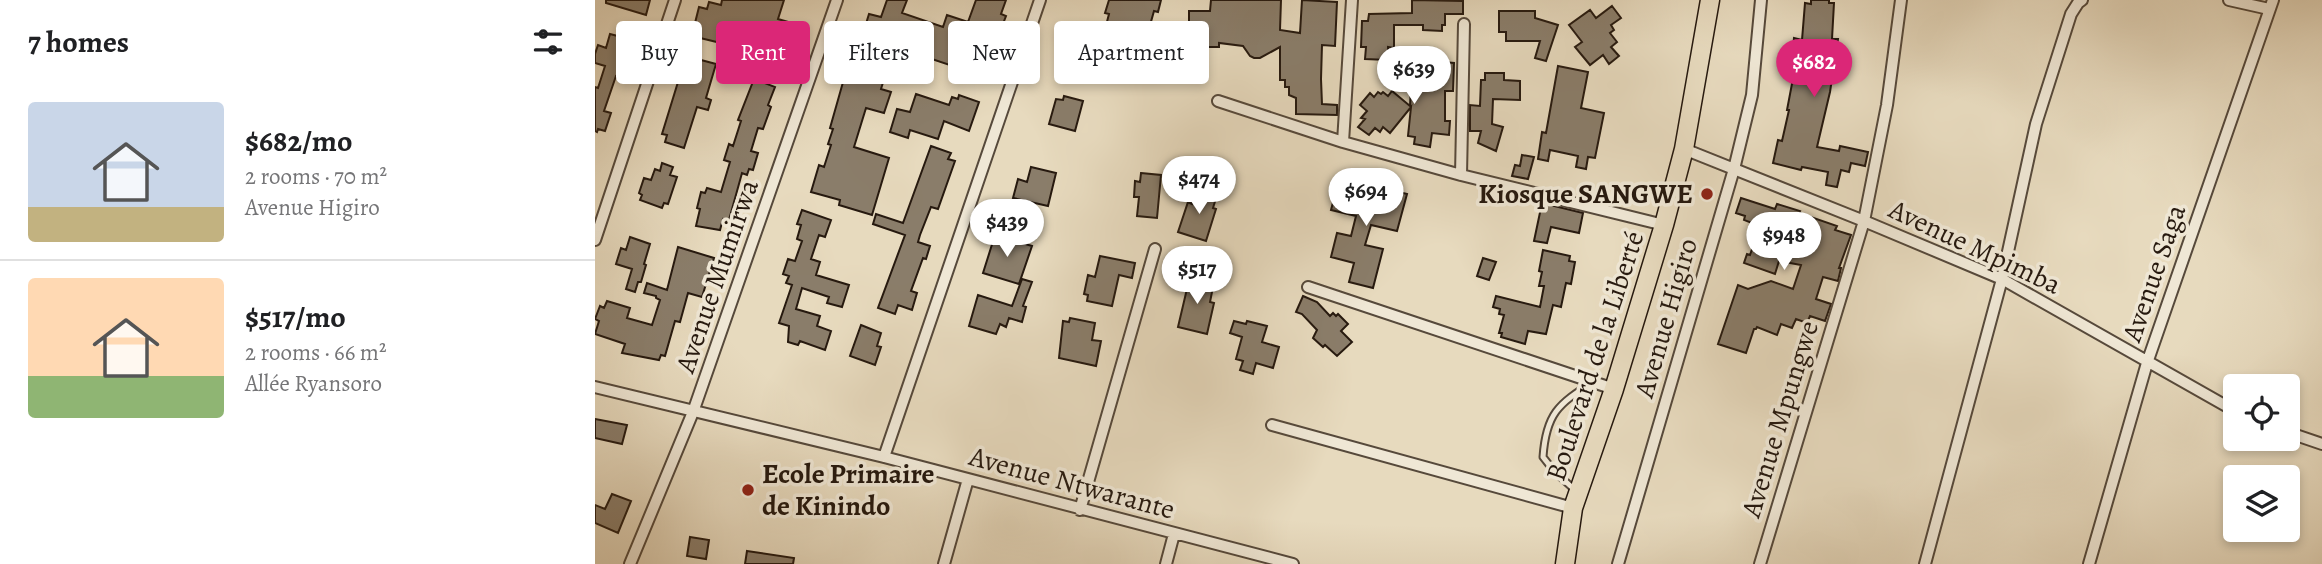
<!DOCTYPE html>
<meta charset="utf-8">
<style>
:root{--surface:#fff;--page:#f6f6f6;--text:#202124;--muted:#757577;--line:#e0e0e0;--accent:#db2777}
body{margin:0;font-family:Alegreya,serif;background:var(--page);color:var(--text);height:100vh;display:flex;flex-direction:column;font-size:26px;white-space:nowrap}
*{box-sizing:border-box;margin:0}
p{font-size:23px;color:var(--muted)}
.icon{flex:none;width:38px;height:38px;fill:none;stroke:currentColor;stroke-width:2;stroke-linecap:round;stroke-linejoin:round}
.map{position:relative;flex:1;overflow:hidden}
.side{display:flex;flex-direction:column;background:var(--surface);width:595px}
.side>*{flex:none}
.guide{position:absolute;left:21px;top:21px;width:665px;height:63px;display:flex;gap:14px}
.controls{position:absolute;left:1628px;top:374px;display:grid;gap:14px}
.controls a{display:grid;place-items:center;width:77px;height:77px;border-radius:7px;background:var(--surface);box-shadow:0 4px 10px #0003;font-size:35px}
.price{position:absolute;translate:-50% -60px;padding:0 16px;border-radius:24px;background:#fff;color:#222;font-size:23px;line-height:46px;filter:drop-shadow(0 2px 4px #0008)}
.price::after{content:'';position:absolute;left:50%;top:42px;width:21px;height:16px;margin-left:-10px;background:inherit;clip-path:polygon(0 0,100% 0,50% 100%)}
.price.current{background:var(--accent);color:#fff}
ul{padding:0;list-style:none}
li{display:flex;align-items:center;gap:21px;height:175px;padding:0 28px}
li+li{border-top:2px solid var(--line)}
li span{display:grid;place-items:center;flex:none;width:196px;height:140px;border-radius:7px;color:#555}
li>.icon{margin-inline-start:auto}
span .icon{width:84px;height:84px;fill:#fffc;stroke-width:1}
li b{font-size:30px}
h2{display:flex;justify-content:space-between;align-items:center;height:84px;padding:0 28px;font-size:30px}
.pill{padding:0 24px;border-radius:7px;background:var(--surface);box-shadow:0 4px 10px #0003;font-size:24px;line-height:63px}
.pill.current{background:var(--accent);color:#fff}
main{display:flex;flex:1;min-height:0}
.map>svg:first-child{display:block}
.building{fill:#8a7d6a;stroke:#26190f;stroke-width:2}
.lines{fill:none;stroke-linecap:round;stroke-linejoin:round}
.service-casing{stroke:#56493b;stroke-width:9}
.minor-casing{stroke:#56493b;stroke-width:14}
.trunk-casing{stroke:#26190f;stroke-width:21}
.service{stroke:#efe7d5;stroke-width:5}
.minor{stroke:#efe7d5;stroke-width:10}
.trunk{stroke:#e7dabe;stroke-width:18}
.poi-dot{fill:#8f2418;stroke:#efe7d5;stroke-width:2.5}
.labels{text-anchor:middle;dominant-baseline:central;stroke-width:7;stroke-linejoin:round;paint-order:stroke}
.poi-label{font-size:28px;font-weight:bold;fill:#26190f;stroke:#efe7d5;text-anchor:end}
.street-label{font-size:28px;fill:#26190f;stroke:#efe7d5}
</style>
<main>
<section class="side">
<h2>7 homes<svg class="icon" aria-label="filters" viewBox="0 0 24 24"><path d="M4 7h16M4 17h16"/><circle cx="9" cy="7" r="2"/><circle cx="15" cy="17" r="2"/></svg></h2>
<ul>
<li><span style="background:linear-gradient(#c9d6e8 75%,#c2b280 0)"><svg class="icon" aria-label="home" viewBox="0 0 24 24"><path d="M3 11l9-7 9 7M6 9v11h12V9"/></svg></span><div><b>$682/mo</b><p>2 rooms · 70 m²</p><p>Avenue Higiro</p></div></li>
<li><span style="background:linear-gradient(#ffd9b3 70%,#8fb573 0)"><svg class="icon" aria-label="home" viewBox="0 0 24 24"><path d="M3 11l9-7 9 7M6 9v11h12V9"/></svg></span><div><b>$517/mo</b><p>2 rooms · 66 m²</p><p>Allée Ryansoro</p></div></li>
</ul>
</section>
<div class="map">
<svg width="1727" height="564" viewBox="0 0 1727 564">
<rect width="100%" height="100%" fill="#e7dabe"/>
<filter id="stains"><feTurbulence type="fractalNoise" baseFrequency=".00286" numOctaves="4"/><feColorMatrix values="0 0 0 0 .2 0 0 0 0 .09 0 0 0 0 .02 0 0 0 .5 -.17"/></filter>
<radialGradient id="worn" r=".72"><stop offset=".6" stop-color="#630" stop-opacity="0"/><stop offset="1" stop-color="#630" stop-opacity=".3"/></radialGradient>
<path class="building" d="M11 0H55L51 15 11 3Z
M127 0H189L183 19 200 24 198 31 203 32 198 47 194 46 190 60 170 54 174 43 167 40 168 37 135 26 130 44 101 37 104 28 99 27 104 7 112 9 114 2 126 5Z
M292 0H312L307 13 348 27 352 15 373 22 381 0H411L406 14 411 16 404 34 376 24 370 43 390 50 388 56 395 58 387 79 380 77 378 81 355 73 358 66 331 57 326 72 294 63 286 89 296 92 289 113 271 108 259 147 294 158 277 215 244 205 245 200 216 192 224 165 229 167 236 145 233 144 238 129 235 128 254 61 259 63 274 14 286 17Z
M514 0H566L563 12 559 11 552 36 557 37 552 54 530 48 531 44 508 37 514 14 510 13Z
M616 0H686L685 30 705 33 707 0 742 2 740 46 727 45 726 79 727 104 742 105V115L701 114V98L694 95V87H690V80H685V47L665 58H659L655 56 648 46 624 43V47H590V27H594V11H615Z
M817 0 868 1V14H850V25H847V31L828 30V25H799V48L793 47V60L770 59 771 47H766L767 21H773L774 14 817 13Z
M1216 0H1234V3H1239L1237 39H1243L1235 92 1222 147 1244 151 1245 146 1273 152 1270 166 1256 163 1254 172 1246 170 1242 187 1231 185 1233 172 1207 167 1206 170 1178 163 1183 140 1187 141 1194 110H1192L1200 68 1196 67 1199 38 1207 40 1210 3 1216 4Z
M1017 6 1026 18 1016 25 1019 30 1015 33 1022 42 1016 47 1024 56 1014 64 1008 55 995 65 980 47 987 42 974 25 995 10 1001 18Z
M904 11H940V18L963 25 951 61 940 58 945 41H911V32H904Z
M15 34 34 39 30 54 37 56 32 72 26 71 24 77 21 76 9 111 16 113 10 131 3 129 2 132 0 131V87L3 88 10 66 0 63V54L3 45 11 48Z
M91 56 121 64 111 98 116 100 113 110 102 107 89 148 70 142 72 135 67 134Z
M847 62 859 63 858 91H850V121H855L854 135 837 133 835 147 819 144 820 137 813 136 816 107 795 133 788 127 785 132 780 128 774 135 763 127 770 119 766 118 772 111 765 105 775 93 779 97 783 92 786 94 788 92 793 96 797 91 815 106 817 67 847 68Z
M963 66 993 72 986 108 1009 113 1000 158 993 157 991 169 981 167 983 156 955 150 953 161 943 159 947 132 951 133Z
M890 73H909V80L925 81V100L898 99 897 124 908 127 901 151 883 143 886 131H875V105L885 106 886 80H890Z
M159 79 180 87 173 105 176 107 168 129 163 128 156 151 163 153 158 170 154 169 152 175 147 173 134 220 128 219 125 230 101 226 105 209 102 208 106 192 110 193 112 188 126 192 135 162 129 160 134 144 138 146 146 121 143 120Z
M321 94 354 105 357 97 363 99 364 95 384 102 374 131 349 121 343 139 315 130 313 138 295 132 302 109 315 112Z
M469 96 488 101 480 131 454 124 461 99 468 100Z
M336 146 356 153 353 159 360 161 343 209 336 207 325 235 323 242 335 246 331 259 328 258 316 291 322 293 317 310 303 305 300 314 283 308 310 235 278 224 281 214 308 223Z
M927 155 939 157 933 179 917 176 920 165 925 166Z
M67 163 78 167 75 175 82 177 73 204 69 203 67 208 45 200 47 195 44 193 49 178 56 180 60 169 65 171Z
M436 167 461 173 453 206 418 198 423 179 432 182Z
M546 173 566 175 562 218 542 216 544 197H539L540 181 545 182Z
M775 185 812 194 802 231 776 225 770 245 788 249 778 288 754 282 759 263 736 257 742 233 756 236 761 216 736 210 742 187 772 195Z
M602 189 622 195 618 208 621 209 611 241 583 232 593 202 597 204Z
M1146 198 1180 209 1182 204 1205 211 1204 213 1242 226 1240 230 1256 235 1244 268H1246L1243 281 1228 277 1221 299 1236 304 1230 321 1215 316 1212 323 1201 319 1197 328 1186 324 1182 335 1162 327 1161 329H1159L1151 353 1123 344 1143 285 1153 289 1176 281 1198 289 1206 265 1184 261 1180 274 1149 263 1152 254 1155 255 1165 226 1149 220 1150 216 1141 213Z
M947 203 988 213 984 233 956 227 952 243 939 241Z
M207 210 236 220 230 237 224 235 216 259 225 262 221 275 254 285 247 307 232 303 234 297 207 288 201 309 225 316 222 326 236 331 230 350 205 341 203 345 193 342 194 326 184 323 197 285 191 283 194 276 188 274 193 259 200 261 207 241 202 239 206 225 202 224Z
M400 235 437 246 424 284 388 273Z
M35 237 55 244 49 264 51 265 46 282H43L40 292 31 289 37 269 21 264 26 248 31 250Z
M83 247 119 258 107 297 93 293 85 322 80 321 70 356 66 355 64 360 27 353 30 344 0 334 4 321 0 319 5 306 9 308 12 301 35 308 32 318 57 325 65 300 61 298V296L49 293 52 283 72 290Z
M948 250 975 256 974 261 980 262 976 284 971 283 966 307 958 305 951 334 933 331 930 344 906 337 907 333H904L909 315 904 314 905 309 898 307 901 296 945 307 949 286H944L947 272 944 271Z
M505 256 540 263 537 278 524 275 517 306 492 301 493 295 489 294 493 275 500 277Z
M888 258 901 262 894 280 882 276Z
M595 276 619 282 615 302 619 303 612 334 583 327Z
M427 279 437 282 428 306 431 307 427 322 414 318 411 327 405 324 401 334 374 326 383 295 417 306Z
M708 296 722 302 735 316 738 313 741 316 743 314 753 324 746 331 757 342 742 356 730 345 728 347 718 338 722 330 707 314 701 312Z
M475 318 500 323 497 340 506 341 501 366 464 358 468 321 474 322Z
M639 321 651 324 652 321 672 326 667 342 684 347 678 368 661 363 658 374 645 370 648 361 641 359 647 337 635 333Z
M266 325 286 333 282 346 286 347 280 365 255 356Z
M0 419 32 425 27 444 0 438Z
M17 494 36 501 23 533 0 523V505L10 509Z
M95 537 114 540 111 559 92 556Z
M152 551 199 558 198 564H150Z"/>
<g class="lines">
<defs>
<path id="service" d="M981 491 959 471 948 457C951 414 963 404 998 382"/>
<path id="minor" d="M1634 0 1674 9
M623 101 748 142 866 175 1069 225
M748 142 757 0
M1089 149 1269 221 1407 279 1640 411
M866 175 869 24
M0 240 80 0
M713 287 1019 389
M0 387 289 457 698 564
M677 425 978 508
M1692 432 1727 444
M289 457 445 0
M485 510 560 249
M35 564 98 412 242 0
M349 564 373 479
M571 564 579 534
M1023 564 1139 169 1157 95 1166 0
M1165 564 1269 221 1292 105 1306 0
M1330 564 1407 279 1441 124 1476 14 1483 3 1487 0
M1494 564 1552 363 1678 0"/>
<path id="trunk" d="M970 564 978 508 1019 389 1069 225 1089 149 1115 0"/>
</defs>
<use href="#service" class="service-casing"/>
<use href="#minor" class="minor-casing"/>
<use href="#trunk" class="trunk-casing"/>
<use href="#service" class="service"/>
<use href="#minor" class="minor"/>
<use href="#trunk" class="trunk"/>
</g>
<g class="poi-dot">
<circle cx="1112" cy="194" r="7"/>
<circle cx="153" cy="490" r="7"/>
</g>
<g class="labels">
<g class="poi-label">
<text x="1098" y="194">Kiosque SANGWE</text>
<text x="167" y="474" text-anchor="start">Ecole Primaire<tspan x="167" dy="32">de Kinindo</tspan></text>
</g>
<g class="street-label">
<text transform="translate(1380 247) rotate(25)">Avenue Mpimba</text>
<text transform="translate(1559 273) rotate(-71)">Avenue Saga</text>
<text transform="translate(122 276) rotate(-71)">Avenue Mumirwa</text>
<text transform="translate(1071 318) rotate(-74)">Avenue Higiro</text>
<text transform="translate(1000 356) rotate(-72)">Boulevard de la Liberté</text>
<text transform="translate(1185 419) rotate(-73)">Avenue Mpungwe</text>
<text transform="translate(477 483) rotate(15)">Avenue Ntwarante</text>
</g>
</g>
<rect width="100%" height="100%" filter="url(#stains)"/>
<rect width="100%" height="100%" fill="url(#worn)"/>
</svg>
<div class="controls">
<a><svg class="icon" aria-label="locate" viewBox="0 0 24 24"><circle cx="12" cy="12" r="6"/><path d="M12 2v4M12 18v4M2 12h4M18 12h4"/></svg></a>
<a><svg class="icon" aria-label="layers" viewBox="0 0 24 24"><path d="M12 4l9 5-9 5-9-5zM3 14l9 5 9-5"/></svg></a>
</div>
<b class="price current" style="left:1219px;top:99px">$682</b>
<b class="price" style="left:819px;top:106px">$639</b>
<b class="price" style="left:604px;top:216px">$474</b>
<b class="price" style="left:771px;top:228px">$694</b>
<b class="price" style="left:412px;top:259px">$439</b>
<b class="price" style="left:1189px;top:272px">$948</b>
<b class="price" style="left:602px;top:306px">$517</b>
<div class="guide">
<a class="pill">Buy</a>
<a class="pill current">Rent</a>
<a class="pill">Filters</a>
<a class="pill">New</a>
<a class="pill">Apartment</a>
</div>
</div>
</main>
